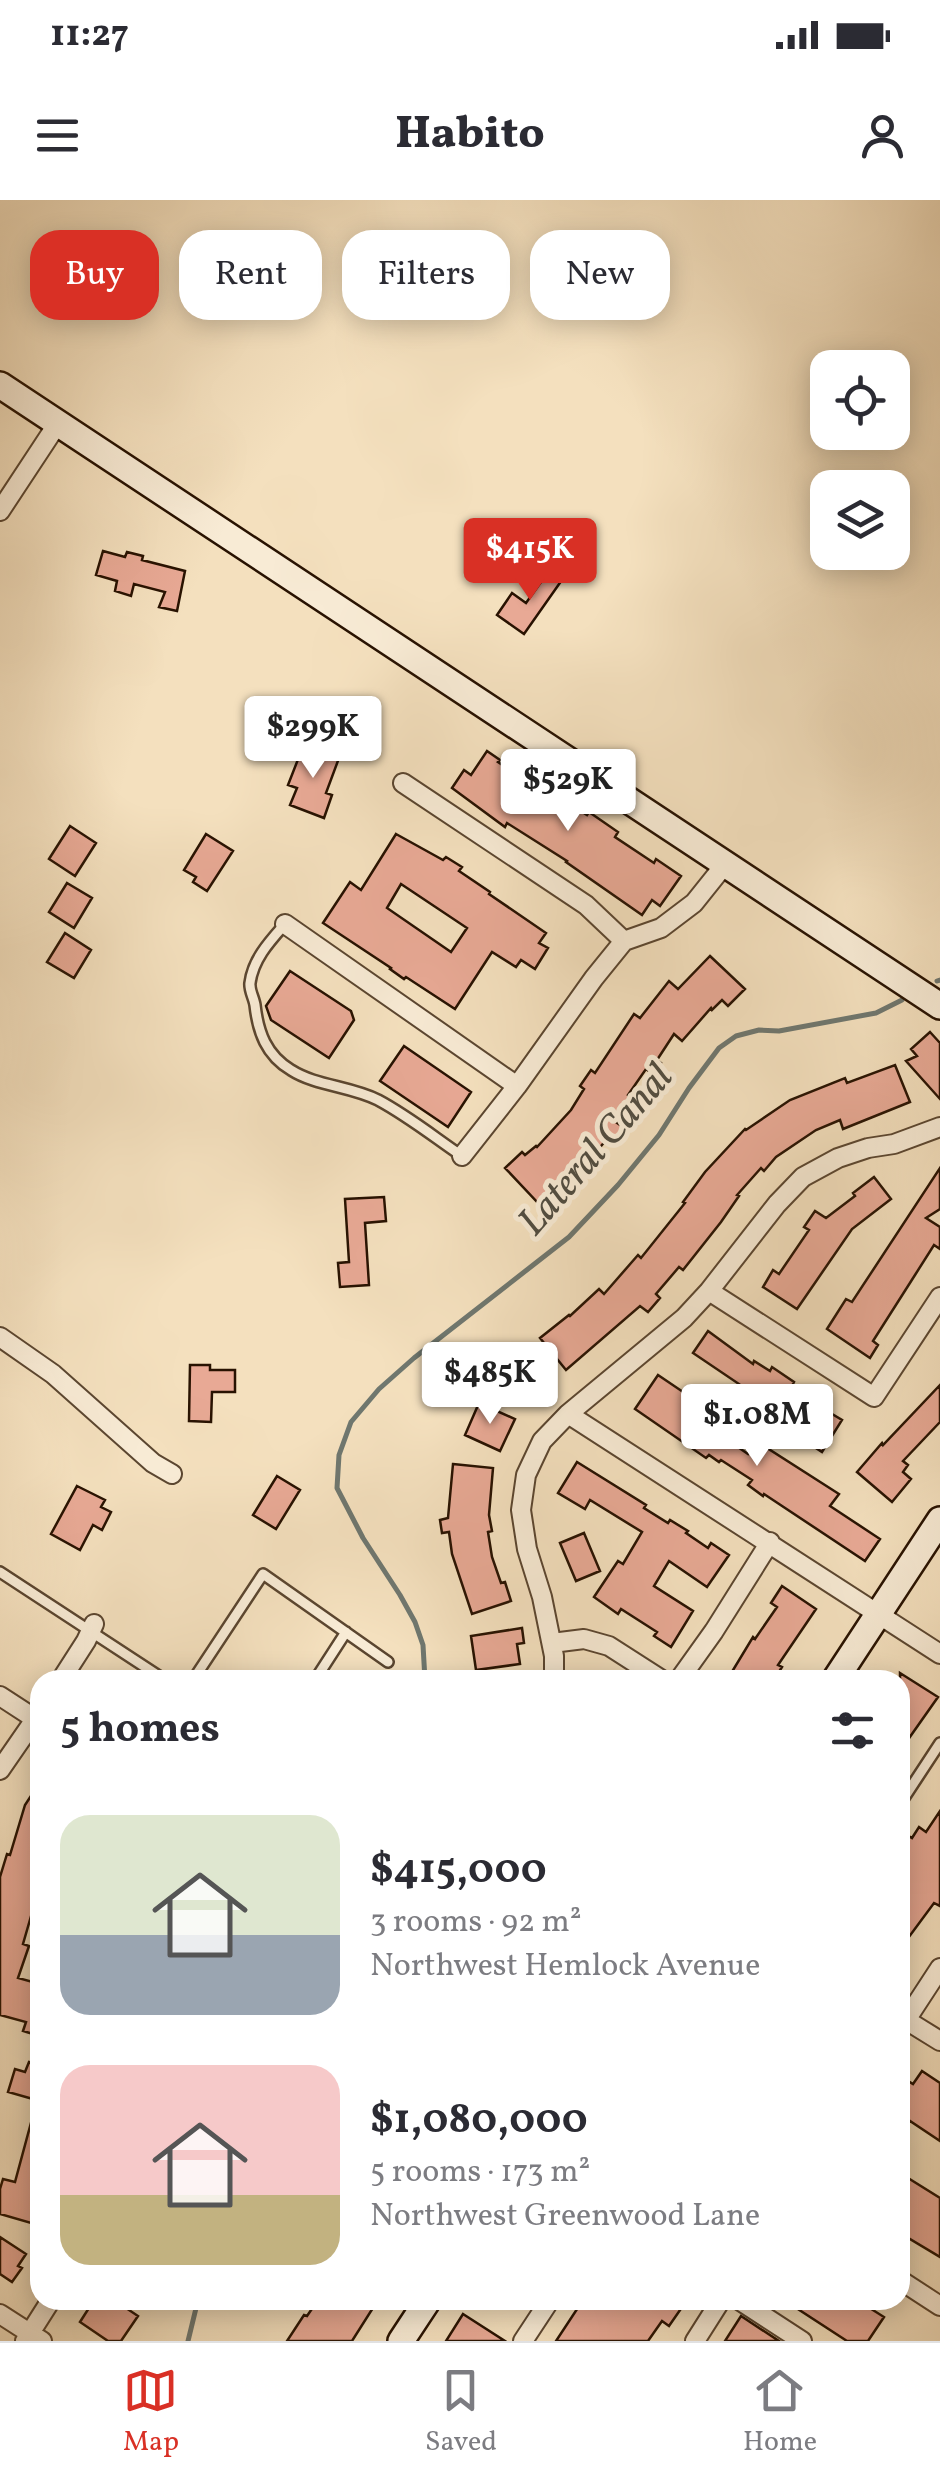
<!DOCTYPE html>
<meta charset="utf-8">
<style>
:root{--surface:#fff;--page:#f2f2f3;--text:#2b2b33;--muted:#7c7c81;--line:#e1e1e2;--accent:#d93025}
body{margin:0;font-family:Vollkorn,serif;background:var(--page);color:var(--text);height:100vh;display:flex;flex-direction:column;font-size:38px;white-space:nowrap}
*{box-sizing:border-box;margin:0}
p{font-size:32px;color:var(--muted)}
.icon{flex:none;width:55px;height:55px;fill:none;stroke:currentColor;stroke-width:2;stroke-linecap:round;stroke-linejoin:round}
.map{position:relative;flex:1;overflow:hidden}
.side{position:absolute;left:30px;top:1470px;width:880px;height:640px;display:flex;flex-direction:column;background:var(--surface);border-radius:30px;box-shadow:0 5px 25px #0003}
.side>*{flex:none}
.banner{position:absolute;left:30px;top:30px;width:880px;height:90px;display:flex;gap:20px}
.controls{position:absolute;left:810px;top:150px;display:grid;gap:20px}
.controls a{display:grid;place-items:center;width:100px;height:100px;border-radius:20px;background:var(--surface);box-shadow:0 5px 25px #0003;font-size:50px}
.price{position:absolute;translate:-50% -85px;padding:0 22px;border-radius:10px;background:#fff;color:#222;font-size:32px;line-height:65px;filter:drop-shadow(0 2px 5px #0008)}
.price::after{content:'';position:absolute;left:50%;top:60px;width:30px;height:22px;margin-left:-15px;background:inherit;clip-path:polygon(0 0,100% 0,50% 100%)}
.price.selected{background:var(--accent);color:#fff}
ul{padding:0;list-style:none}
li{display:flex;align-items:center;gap:30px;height:250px;padding:0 30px}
li span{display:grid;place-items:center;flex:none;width:280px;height:200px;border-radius:30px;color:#555}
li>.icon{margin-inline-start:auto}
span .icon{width:120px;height:120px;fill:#fffc;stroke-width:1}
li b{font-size:42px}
h2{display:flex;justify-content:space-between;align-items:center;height:120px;padding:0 30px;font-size:42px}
.pill{padding:0 35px;border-radius:30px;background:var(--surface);box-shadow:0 5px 25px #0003;font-size:35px;line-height:90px}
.pill.selected{background:var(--accent);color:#fff}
.status{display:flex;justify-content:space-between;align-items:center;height:70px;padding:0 50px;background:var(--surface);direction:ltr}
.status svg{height:28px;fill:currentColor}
header{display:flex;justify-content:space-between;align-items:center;height:130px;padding:0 30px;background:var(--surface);font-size:45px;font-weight:800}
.menu{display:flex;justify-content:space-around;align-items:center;height:140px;border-top:2px solid var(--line);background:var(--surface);font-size:28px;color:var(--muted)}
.menu a{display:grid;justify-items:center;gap:5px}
.menu .selected{color:var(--accent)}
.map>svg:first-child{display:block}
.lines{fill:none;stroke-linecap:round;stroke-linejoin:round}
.stream{stroke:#6f776f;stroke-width:5}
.building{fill:#e8a995;stroke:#281201;stroke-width:2.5;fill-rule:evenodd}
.lane-casing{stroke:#5b4630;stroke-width:14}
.street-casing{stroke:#5b4630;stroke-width:22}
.secondary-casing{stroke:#281201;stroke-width:30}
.lane{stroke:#f8ebd5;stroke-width:9}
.street{stroke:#f8ebd5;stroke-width:18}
.secondary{stroke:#f8ebd5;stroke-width:25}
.labels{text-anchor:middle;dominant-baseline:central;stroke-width:10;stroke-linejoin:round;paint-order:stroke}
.water-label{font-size:40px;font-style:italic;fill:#514d41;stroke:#f8ebd5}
</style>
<div class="status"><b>11:27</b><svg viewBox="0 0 49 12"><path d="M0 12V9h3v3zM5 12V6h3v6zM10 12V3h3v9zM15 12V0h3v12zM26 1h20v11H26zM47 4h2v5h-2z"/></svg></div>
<header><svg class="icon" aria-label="menu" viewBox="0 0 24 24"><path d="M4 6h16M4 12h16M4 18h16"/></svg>Habito<svg class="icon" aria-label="person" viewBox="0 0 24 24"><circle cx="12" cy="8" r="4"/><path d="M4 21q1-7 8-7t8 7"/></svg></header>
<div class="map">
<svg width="940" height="2141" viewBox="0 0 940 2141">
<rect width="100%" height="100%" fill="#f4e0be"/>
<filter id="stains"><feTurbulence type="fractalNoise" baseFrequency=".002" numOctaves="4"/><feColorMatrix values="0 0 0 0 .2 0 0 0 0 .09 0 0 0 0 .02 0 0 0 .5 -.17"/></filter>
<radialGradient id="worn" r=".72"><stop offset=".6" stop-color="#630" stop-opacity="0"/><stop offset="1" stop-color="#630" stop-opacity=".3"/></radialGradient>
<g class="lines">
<path class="stream" d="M937 781 940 780
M425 1480 423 1445 415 1422 400 1395 363 1338 337 1288 339 1255 351 1222 379 1189 414 1158 569 1037 618 985 659 935 689 888 719 848 736 836 759 830 779 831 876 813 902 800
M188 2141 198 2100"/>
</g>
<path class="building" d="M103 351 125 357 127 352 143 356 142 360 185 371 177 411 159 407 165 392 134 384 131 396 115 391 117 381 96 375Z
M551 368 564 377 524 434 497 415 512 393 526 403Z
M304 544 339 558 326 593 332 595 324 618 290 605 297 588 288 585Z
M487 551 500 560 498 562 553 599 556 595 587 615 589 612 618 632 615 637 654 663 656 659 681 676 660 706 652 700 642 715 566 662 567 661 507 623 505 627 452 588 464 570 471 575Z
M70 626 96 643 75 676 49 659Z
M206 634 233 651 207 691 193 682 196 677 184 670Z
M396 634 443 660 446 657 462 667 459 671 490 692 489 694 546 733 539 743 548 748 535 769 521 760 516 767 492 752 455 809 406 777 404 779 390 769 391 768 323 723 350 682 361 690ZM401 684 467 728 451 752 387 708Z
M67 683 92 698 74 728 49 712Z
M65 733 91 750 74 778 47 762Z
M710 756 745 789 728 806 722 800 712 810 711 808 682 841 674 834 657 860 661 863 654 875 646 869 628 895 633 899 617 923 623 927 613 942 608 938 576 975 573 973 539 1004 505 968 522 952 525 955 536 946 537 947 571 910 584 889 580 886 591 870 595 873 634 814 640 818 669 781 678 789Z
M290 771 351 811 354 820 329 858 271 820 266 806Z
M930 832 940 843V899L906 861 917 856 911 849Z
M404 846 471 892 448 927 380 881Z
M895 865 910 902 843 929 840 920 816 930 776 957 764 971 761 968 737 995 739 996 721 1022 683 1070 679 1067 656 1094 660 1098 648 1112 640 1106 566 1170 540 1138 569 1115 570 1116 599 1089 604 1094 638 1055 641 1058 685 1003 683 1002 705 972 745 929 746 930 790 900 845 878 847 883Z
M940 968V1009L926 1018 940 1027V1049L934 1045 915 1075 873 1141 878 1145 870 1158 827 1129 846 1099 852 1102Z
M874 977 891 999 852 1029 797 1109 763 1087 773 1070 779 1074 809 1030 804 1027 815 1011 826 1018 855 996 853 993Z
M384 997 386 1021 365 1023 369 1085 340 1087 338 1063 349 1062 345 999Z
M708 1131 753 1164 754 1161 770 1171 772 1167 794 1182 793 1184 830 1207 827 1211 842 1220 822 1252 733 1194 739 1184 693 1153Z
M190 1165H210V1170H235V1192H212L211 1222 189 1221Z
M658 1175 695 1200 687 1212 748 1254 756 1241 839 1294 830 1306 880 1339 865 1361 764 1294 763 1296 748 1285 752 1280 721 1260 719 1262 709 1255 706 1258 635 1209Z
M940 1185V1222L903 1261 908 1265 903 1272 911 1279 892 1302 857 1272 882 1243 883 1245Z
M479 1203 515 1219 500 1251 465 1235Z
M577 1262 646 1305 644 1308 668 1323 670 1320 688 1331 686 1333 708 1348 711 1343 729 1355 707 1387 669 1361 654 1386 693 1411 671 1447 654 1436 657 1432 621 1409 618 1414 594 1397 618 1361 623 1364 642 1332 590 1300 585 1309 558 1293Z
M453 1264 493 1268 489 1315 492 1331 488 1332 492 1357 501 1383 505 1382 511 1401 472 1414 452 1354 449 1332 442 1333 440 1320 448 1318Z
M277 1276 300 1290 276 1329 253 1315Z
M77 1286 105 1300 101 1307 111 1312 102 1330 93 1325 80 1350 51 1334Z
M584 1333 600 1371 576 1381 560 1343Z
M782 1386 816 1409 778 1465 782 1467 774 1480H727L753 1437 755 1439 777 1407 771 1403Z
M522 1428 524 1443 517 1444 520 1464 476 1470 471 1436Z
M900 1473 938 1497 900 1551Z
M40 1582V1692L38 1699H36L23 1744 29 1746 18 1778 40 1784V1836L23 1831 26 1822 0 1815V1677L7 1654 10 1655 25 1605Z
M940 1611V1706L934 1703 900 1749V1666L907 1655 900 1651V1641L905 1634 912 1638 919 1627 926 1632Z
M29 1862 40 1865V1901L8 1892 15 1869 25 1872Z
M922 1871 940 1883V1941L910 1921 900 1936V1876L913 1884Z
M35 1908 40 1909V2016L38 2025 0 2014V1989L3 1979 15 1982Z
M900 1973 940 1998V2057L900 2033Z
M0 2037 26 2054 18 2066 22 2068 12 2082 0 2074Z
M94 2100H114L138 2116 121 2141H108L80 2122Z
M318 2100H378L352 2141H287L304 2115 307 2116Z
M583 2100H687L669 2126 662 2121 648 2141H556Z
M784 2100H857L884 2117 868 2141H847Z
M463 2114 505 2141H446Z
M741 2116 779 2141H725Z"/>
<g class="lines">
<defs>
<path id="lane" d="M285 724C270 741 253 759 250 783 249 790 254 798 255 805 258 832 266 855 291 870 316 886 350 886 378 900 408 916 434 937 462 956
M0 1372 165 1480
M193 1480 263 1374 388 1462
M315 1480 346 1432
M900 1604 940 1543"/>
<path id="street" d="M0 311 58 223
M403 583 586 705 624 741
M285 724 517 886
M462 956 517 886 594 778 624 741 661 728 694 703 726 663
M709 1091 874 1197 940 1097
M0 1137 53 1174 153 1263 172 1274
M568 1214 940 1454
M552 1443 584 1439 609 1446 662 1480
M61 1480 86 1441 94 1424
M554 1480V1456L542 1397 527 1349 521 1310 526 1275 542 1241 568 1214 684 1118 709 1091 777 1004 803 977 838 958 868 948 894 944 940 927
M679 1480 714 1431 770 1342
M0 1496 40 1522
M0 1570 40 1512
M940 1768 906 1820 940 1841
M900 2080 940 2106
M739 2100 802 2141
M0 2114 42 2141
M25 2141 51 2100
M523 2141 550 2100
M695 2141 721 2100"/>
<path id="secondary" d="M0 185 940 806
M835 1480 940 1320
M401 2141 428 2100"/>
</defs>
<use href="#lane" class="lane-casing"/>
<use href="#street" class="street-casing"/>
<use href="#secondary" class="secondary-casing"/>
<use href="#lane" class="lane"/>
<use href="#street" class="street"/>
<use href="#secondary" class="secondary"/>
</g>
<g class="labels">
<g class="water-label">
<text transform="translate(597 951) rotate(-49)">Lateral Canal</text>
</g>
</g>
<rect width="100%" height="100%" filter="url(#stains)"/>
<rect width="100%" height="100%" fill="url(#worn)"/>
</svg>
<div class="controls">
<a><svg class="icon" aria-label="locate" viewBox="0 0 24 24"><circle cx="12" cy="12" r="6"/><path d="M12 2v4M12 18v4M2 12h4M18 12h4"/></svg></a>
<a><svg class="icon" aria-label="layers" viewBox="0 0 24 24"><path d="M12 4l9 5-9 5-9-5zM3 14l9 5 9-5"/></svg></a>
</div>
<b class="price selected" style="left:530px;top:403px">$415K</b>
<b class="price" style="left:313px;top:581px">$299K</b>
<b class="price" style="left:568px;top:634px">$529K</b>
<b class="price" style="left:490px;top:1227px">$485K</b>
<b class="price" style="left:757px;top:1269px">$1.08M</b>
<div class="banner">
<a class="pill selected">Buy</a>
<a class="pill">Rent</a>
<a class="pill">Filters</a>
<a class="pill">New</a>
</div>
<section class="side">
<h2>5 homes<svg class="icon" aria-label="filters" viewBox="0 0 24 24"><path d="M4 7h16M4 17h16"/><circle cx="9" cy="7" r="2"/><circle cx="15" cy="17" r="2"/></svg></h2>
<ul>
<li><span style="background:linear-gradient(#dfe7d0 60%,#9aa5b1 0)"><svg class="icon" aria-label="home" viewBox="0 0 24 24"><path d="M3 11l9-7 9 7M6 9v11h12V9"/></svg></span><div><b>$415,000</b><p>3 rooms · 92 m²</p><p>Northwest Hemlock Avenue</p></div></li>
<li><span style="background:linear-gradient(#f6c9c9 65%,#c2b280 0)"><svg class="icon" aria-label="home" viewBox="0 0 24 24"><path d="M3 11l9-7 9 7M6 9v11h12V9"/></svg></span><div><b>$1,080,000</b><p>5 rooms · 173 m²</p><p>Northwest Greenwood Lane</p></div></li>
</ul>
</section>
</div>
<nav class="menu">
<a class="selected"><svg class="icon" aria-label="map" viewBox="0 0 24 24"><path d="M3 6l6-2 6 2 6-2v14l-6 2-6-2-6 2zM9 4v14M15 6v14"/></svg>Map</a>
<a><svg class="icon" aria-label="saved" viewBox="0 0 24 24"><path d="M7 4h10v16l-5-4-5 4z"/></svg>Saved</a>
<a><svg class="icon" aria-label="home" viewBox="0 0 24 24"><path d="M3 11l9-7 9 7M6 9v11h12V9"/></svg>Home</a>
</nav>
